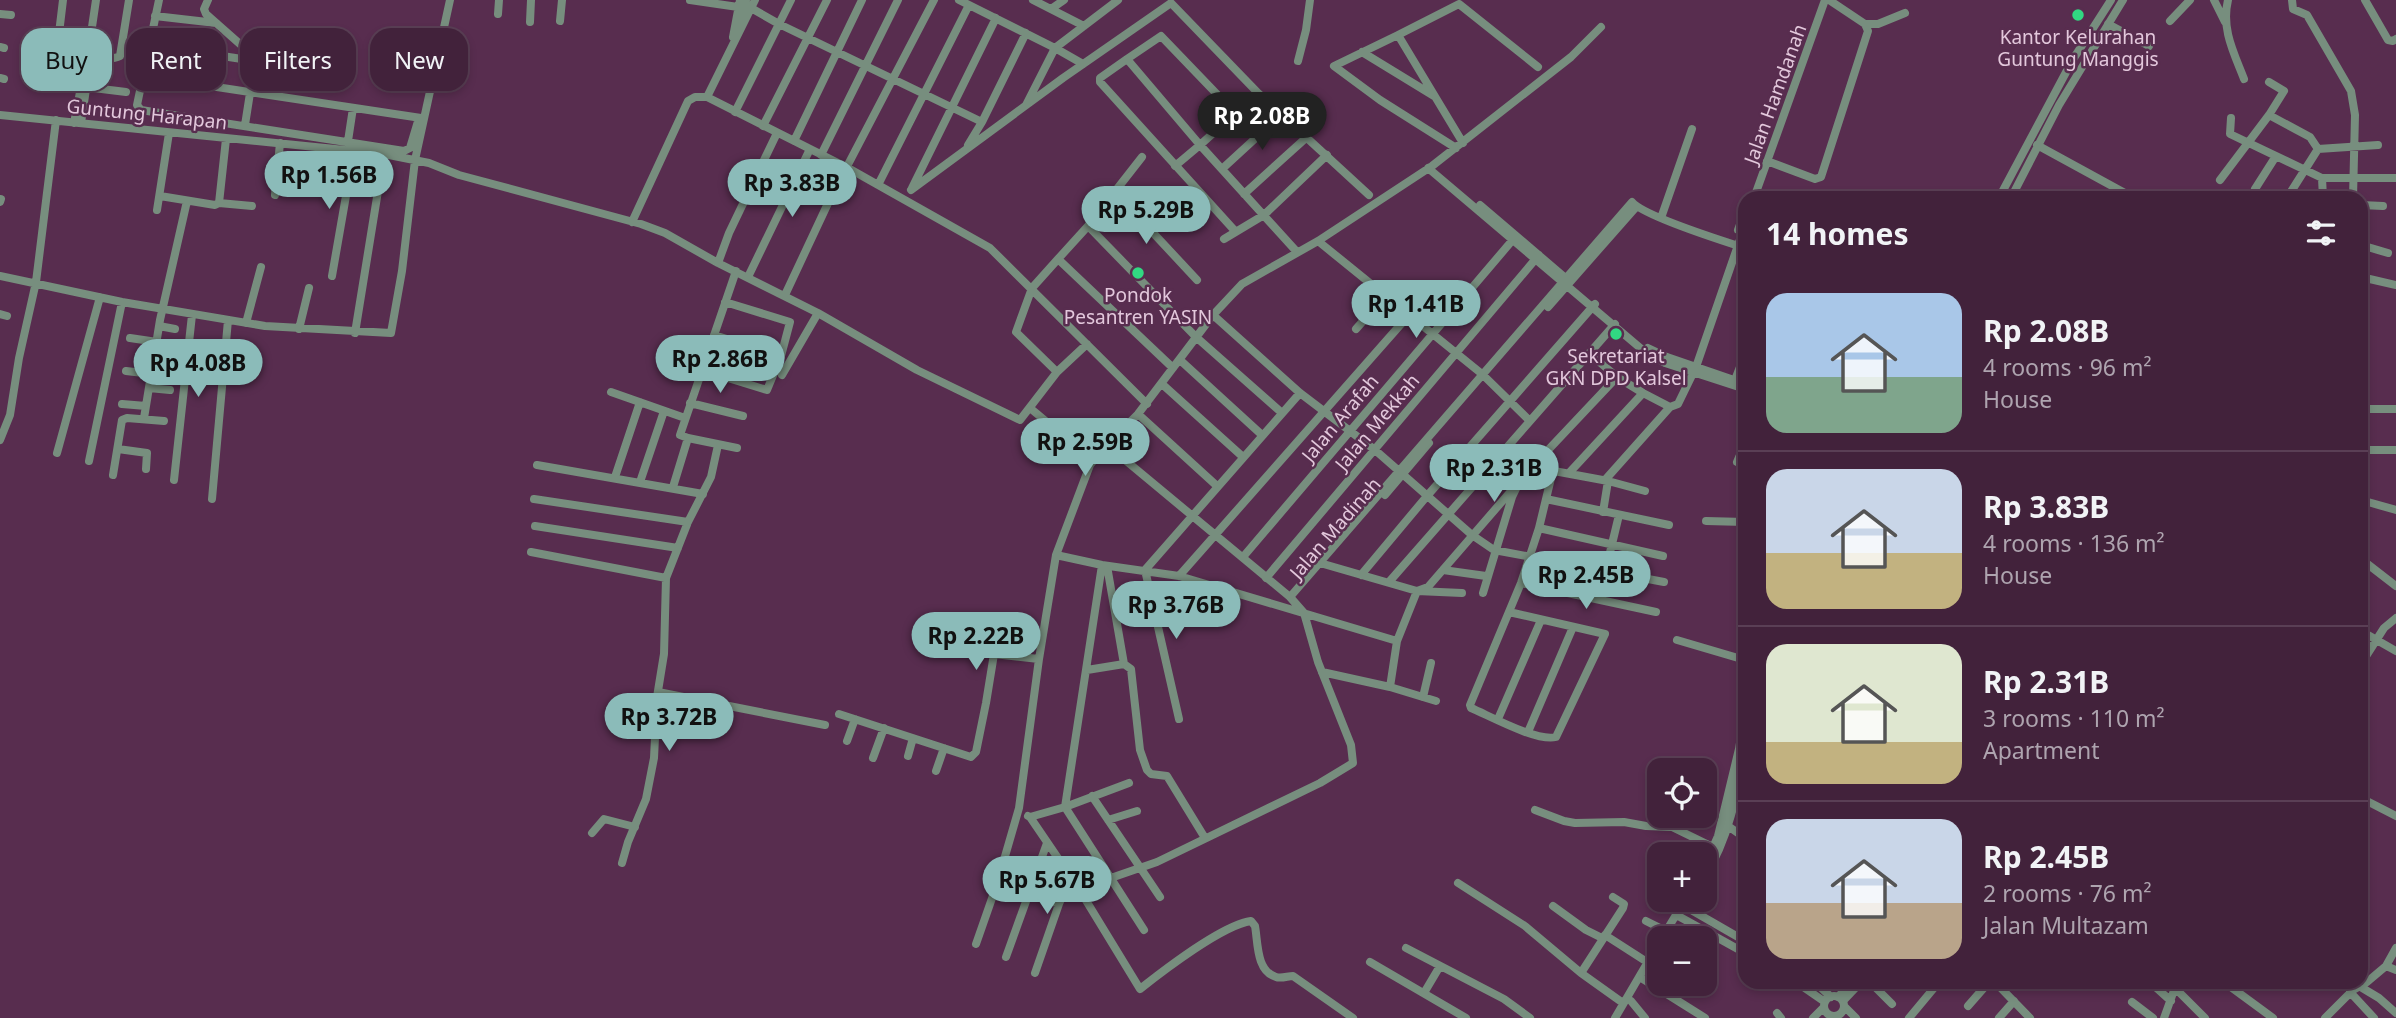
<!DOCTYPE html>
<meta charset="utf-8">
<style>
:root{--surface:#42223b;--page:#492a42;--text:#f1f3f6;--muted:#aea4af;--line:#5a3f55;--accent:#8bbbb9}
body{margin:0;font-family:"Noto Sans",sans-serif;background:var(--page);color:var(--text);height:100vh;display:flex;flex-direction:column;font-size:26px;white-space:nowrap}
*{box-sizing:border-box;margin:0}
p{font-size:23px;color:var(--muted)}
.icon{flex:none;width:38px;height:38px;fill:none;stroke:currentColor;stroke-width:2;stroke-linecap:round;stroke-linejoin:round}
.map{position:relative;flex:1;overflow:hidden}
.drawer{position:absolute;left:1738px;top:191px;width:630px;height:798px;display:flex;flex-direction:column;background:var(--surface);border-radius:21px;box-shadow:0 4px 10px #0003,0 0 0 2px var(--line)}
.drawer>*{flex:none}
.top-card{position:absolute;left:21px;top:28px;width:665px;height:63px;display:flex;gap:14px}
.tools{position:absolute;left:1647px;top:758px;display:grid;gap:14px}
.tools a{display:grid;place-items:center;width:70px;height:70px;border-radius:14px;background:var(--surface);box-shadow:0 4px 10px #0003,0 0 0 2px var(--line);font-size:35px}
.price{position:absolute;translate:-50% -60px;padding:0 16px;border-radius:24px;background:var(--accent);color:#111;font-size:23px;line-height:46px;filter:drop-shadow(0 2px 4px #0008)}
.price::after{content:'';position:absolute;left:50%;top:42px;width:21px;height:16px;margin-left:-10px;background:inherit;clip-path:polygon(0 0,100% 0,50% 100%)}
.price.active{background:#222;color:#fff}
ul{padding:0;list-style:none}
li{display:flex;align-items:center;gap:21px;height:175px;padding:0 28px}
li+li{border-top:2px solid var(--line)}
li span{display:grid;place-items:center;flex:none;width:196px;height:140px;border-radius:21px;color:#555}
li>.icon{margin-inline-start:auto}
span .icon{width:84px;height:84px;fill:#fffc;stroke-width:1}
li b{font-size:30px}
h2{display:flex;justify-content:space-between;align-items:center;height:84px;padding:0 28px;font-size:30px}
.tag{padding:0 24px;border-radius:21px;background:var(--surface);box-shadow:0 4px 10px #0003,0 0 0 2px var(--line);font-size:24px;line-height:63px}
.tag.active{background:var(--accent);color:#111}
.map>svg:first-child{display:block}
.lines{fill:none;stroke-linecap:round;stroke-linejoin:round}
.minor{stroke:#778e7e;stroke-width:8}
.poi-dot{fill:#31d882;stroke:#582d4f;stroke-width:2.5}
.labels{text-anchor:middle;dominant-baseline:central;stroke-width:5;stroke-linejoin:round;paint-order:stroke}
.poi-label{font-size:19px;fill:#e3c8dc;stroke:#582d4f}
.street-label{font-size:19px;fill:#e3c8dc;stroke:#582d4f}
</style>
<div class="map">
<svg width="2396" height="1018" viewBox="0 0 2396 1018">
<rect width="100%" height="100%" fill="#582d4f"/>
<g class="lines">
<path class="minor" d="M63 0 57 50C71 54 108 63 120 56L129 0
M159 0 137 105 141 110 404 151 410 148 419 118
M208 0 204 9 206 14 249 52 255 61 245 125
M690 0 738 7
M755 0 707 97 848 168 990 248 1147 404
M959 0 1055 48 1083 64
M1033 0 1084 26
M1829 0 1865 24H1878L1905 13
M2214 0 2225 22
M2228 0C2221 29 2234 53 2244 79
M2292 0 2293 9 2307 15 2351 91 2355 115 2353 198
M2365 0 2388 40 2393 41 2396 39
M751 8 779 24 982 122
M1051 9 1064 0
M0 14 11 15
M498 14 499 0
M155 16 216 23
M560 21 562 0
M741 21 746 0
M2170 21 2190 0
M530 22 531 0
M2108 24 2149 46
M1398 35 1459 4 1538 67
M733 37 740 0
M150 45 255 61
M0 47 4 48
M1362 52 1434 96
M1127 59 1100 78V82L1235 231
M1298 61 1306 30 1310 0
M144 76 421 118
M0 78 4 79
M45 82 126 92
M1258 93 1200 145 1297 252
M1026 105 1055 48 1118 0
M735 112 791 0
M0 115 384 154 429 163 459 175 641 224 665 233 718 263 818 313 917 370 1020 420 1057 372 1087 344
M2269 115 2310 137 2318 149
M2231 118 2230 134 2322 178H2396
M74 123 87 56
M81 123 90 62 88 54 96 0
M763 126 827 0
M348 141 353 108
M794 141 862 0
M968 145 982 122 1026 33
M2037 145 2134 198
M1456 148 1380 100 1334 66 1398 35 1463 143
M821 155 898 0
M1142 157 1088 226 1058 259 1173 368
M1767 161 1815 179 1821 177 1868 31 1865 24
M1175 166 1200 145 1127 59 1161 36 1236 114
M1428 168 1645 352 1665 363 1745 389
M1222 169 1282 114
M2322 178 2323 198
M2220 180 2269 115 2284 91 2269 82
M878 185 969 5
M912 188 996 18
M2255 189 2276 156
M911 190 1063 78 1171 3 1258 93 1369 195
M1115 192 1197 280
M1244 194 1307 137
M275 195 280 143
M160 196 215 205 219 203 252 206
M1754 198 1825 0
M1999 198 2072 61 2111 0
M2011 198 2059 105 2123 0
M2287 198 2318 149 2378 145
M0 202 1 199
M219 203 226 139
M1480 205 1569 281
M2361 205 2383 206
M157 210 169 133
M1661 218 1692 129
M632 222 688 101 695 97H707
M1088 226 1196 337 1282 413
M1738 230 1745 211
M1224 239 1264 215 1327 155
M1318 241 1482 374 1530 421
M2361 245 2388 253
M718 263 729 233 777 133
M736 271 680 435 688 438 737 448
M0 276 122 302 265 326 391 333 402 271 415 160 450 0
M332 276 354 150
M748 277 810 149
M2361 277 2396 285
M785 295 830 199 934 0
M1548 307 1636 207
M0 314 7 316
M1213 315 1300 393 1375 450 1472 535 1494 550 1664 582
M246 323 261 267
M159 326 175 329
M299 329 309 288
M1356 329 1386 295
M355 333 384 154
M714 335 781 356
M130 338 157 342
M1648 348 1667 357 1731 379
M1589 353 1617 377
M155 356 173 359
M1180 360 1262 435
M702 370 767 390 781 356 790 322 725 302
M126 371 152 374
M1057 372 1016 332 1032 288 1058 259
M782 375 818 313
M1735 380 1745 354
M1162 384 1243 457
M149 388 170 390
M611 392 685 418
M690 403 743 416
M122 404 146 406
M1030 408 1048 423 1090 465 1107 445 1138 414 1213 315 1242 284 1318 241 1432 166 1571 57 1601 27
M2361 409H2396
M1138 414 1217 486
M144 418 160 320 187 201
M0 440 10 415 19 358 36 282 56 120
M118 449 147 453 146 469
M2361 450H2396
M57 453 100 297
M89 461 122 302
M1737 462 1745 443
M537 465 703 494
M1090 465 1056 555 1102 565 1179 576 1397 641
M1533 466 1617 377 1643 393 1670 407 1678 404 1696 367 1745 225
M1569 473 1643 393
M113 475 122 420 127 418 164 421
M615 477 640 402
M174 480 192 315
M1605 480 1670 407
M1608 481 1645 491
M640 482 664 411
M673 487 688 438
M1385 495 1429 443
M212 499 228 320
M534 499 688 522
M1546 499 1669 525
M2361 508 2368 502 2396 510
M1706 521 1745 522
M535 526 678 548
M1539 528 1663 556
M531 552 666 578
M1243 557 1516 236
M2361 559 2396 586
M1320 563 1417 591 1428 587 1518 483
M1107 566 1124 664 1131 669 1140 750 1147 770 1151 774 1167 776 1205 838
M1443 570 1486 576
M1361 575 1427 496 1595 304
M1179 576 1409 315
M1266 578 1539 255
M1389 582 1615 324
M1521 583 1656 612
M1483 593 1512 497 1527 466 1608 481 1603 512
M1290 597 1632 202C1644 216 1723 241 1745 248
M1599 598 1619 515
M1509 612 1605 634 1556 737C1537 742 1490 716 1471 708L1470 705 1521 583 1539 528 1553 470
M1742 615 1745 616
M2361 631 2396 651
M1677 640 1745 660
M2361 664 2384 628 2396 618
M1087 670 1124 664
M1322 672 1390 687
M658 692 825 725
M1423 697 1431 663
M1436 701 1390 687 1397 641 1417 591 1462 593
M839 714 971 757 976 752 986 703 994 654 1039 659
M1179 719 1145 570 1300 393
M1498 719 1541 620
M1528 732 1573 627
M847 741 855 719
M908 756 913 738
M873 758 884 728
M936 771 944 748
M1129 783 1065 807 1144 930
M1092 796 1160 897
M2361 798 2396 816
M1535 810 1564 821 1575 823 1624 822 1646 826 1672 827 1715 848
M1028 816 1030 817 1065 807 1102 565
M1030 817 1079 889 1157 862 1320 783 1353 763 1351 745 1318 662 1304 613 1290 597 1107 445
M1108 820 1137 811
M1728 826 1745 838
M592 833 604 819 635 827
M622 863 628 842 646 799 654 758 657 697 664 654 666 578 688 522 711 477 718 445
M1704 868 1718 836 1739 749 1745 711
M1704 878C1729 839 1737 794 1745 749
M1458 883 1525 926 1581 973 1623 1003
M997 884 1059 904 1070 879
M1079 889 1140 989C1164 970 1223 925 1251 921L1255 926C1258 942 1256 971 1276 977 1281 979 1288 976 1293 976L1353 1018
M1553 906 1586 930 1602 938
M1686 907 1745 941
M1680 917 1745 953
M1646 921 1666 931
M1605 935 1647 962
M1662 938 1685 900
M976 944 997 884 1019 808 1039 659 1056 555
M1406 948 1504 999 1530 1018
M1006 957 1047 843
M1370 962 1466 1018
M2386 966 2396 970
M1035 973 1059 904
M1581 973 1623 908 1624 904 1613 897
M1643 979 1705 1018
M1796 982 1825 1002
M1815 982 1831 997
M1995 982 2030 1018
M2150 982 2171 1001
M2224 982 2273 1018
M2342 982 2353 990
M2359 986 2379 998 2396 1013
M1875 987 1892 1004
M2175 988 2205 1018
M2350 992 2374 1018
M1424 993 1440 966
M1824 1006a10 10 0 1 1 20 0a10 10 0 1 1-20 0Z
M1838 997 1851 982
M1631 1001 1645 1018
M1843 1001 1861 982
M2132 1002 2153 1018
M1968 1006 1989 982
M1845 1007 1856 1018
M1777 1013 1781 1018
M1615 1018 1659 943
M1813 1018 1824 1007
M1909 1018 1939 982
M1999 1018 2014 1001
M2164 1018 2177 982
M2325 1018 2353 990 2367 982 2386 966 2396 948"/>
</g>
<g class="poi-dot">
<circle cx="2078" cy="15" r="7"/>
<circle cx="1138" cy="273" r="7"/>
<circle cx="1616" cy="334" r="7"/>
</g>
<g class="labels">
<g class="poi-label">
<text x="2078" y="37">Kantor Kelurahan<tspan x="2078" dy="22">Guntung Manggis</tspan></text>
<text x="1138" y="295">Pondok<tspan x="1138" dy="22">Pesantren YASIN</tspan></text>
<text x="1616" y="356">Sekretariat<tspan x="1616" dy="22">GKN DPD Kalsel</tspan></text>
</g>
<g class="street-label">
<text transform="translate(1775 94) rotate(-70)">Jalan Hamdanah</text>
<text transform="translate(147 114) rotate(6)">Guntung Harapan</text>
<text transform="translate(1340 418) rotate(-50)">Jalan Arafah</text>
<text transform="translate(1377 422) rotate(-50)">Jalan Mekkah</text>
<text transform="translate(1335 528) rotate(-49)">Jalan Madinah</text>
</g>
</g>
</svg>
<div class="tools">
<a><svg class="icon" aria-label="locate" viewBox="0 0 24 24"><circle cx="12" cy="12" r="6"/><path d="M12 2v4M12 18v4M2 12h4M18 12h4"/></svg></a>
<a>+</a>
<a>−</a>
</div>
<b class="price active" style="left:1262px;top:152px">Rp 2.08B</b>
<b class="price" style="left:329px;top:211px">Rp 1.56B</b>
<b class="price" style="left:792px;top:219px">Rp 3.83B</b>
<b class="price" style="left:1146px;top:246px">Rp 5.29B</b>
<b class="price" style="left:1416px;top:340px">Rp 1.41B</b>
<b class="price" style="left:720px;top:395px">Rp 2.86B</b>
<b class="price" style="left:198px;top:399px">Rp 4.08B</b>
<b class="price" style="left:1085px;top:478px">Rp 2.59B</b>
<b class="price" style="left:1494px;top:504px">Rp 2.31B</b>
<b class="price" style="left:1586px;top:611px">Rp 2.45B</b>
<b class="price" style="left:1176px;top:641px">Rp 3.76B</b>
<b class="price" style="left:976px;top:672px">Rp 2.22B</b>
<b class="price" style="left:669px;top:753px">Rp 3.72B</b>
<b class="price" style="left:1047px;top:916px">Rp 5.67B</b>
<div class="top-card">
<a class="tag active">Buy</a>
<a class="tag">Rent</a>
<a class="tag">Filters</a>
<a class="tag">New</a>
</div>
<section class="drawer">
<h2>14 homes<svg class="icon" aria-label="filters" viewBox="0 0 24 24"><path d="M4 7h16M4 17h16"/><circle cx="9" cy="7" r="2"/><circle cx="15" cy="17" r="2"/></svg></h2>
<ul>
<li><span style="background:linear-gradient(#a9c7e8 60%,#7fa58c 0)"><svg class="icon" aria-label="home" viewBox="0 0 24 24"><path d="M3 11l9-7 9 7M6 9v11h12V9"/></svg></span><div><b>Rp 2.08B</b><p>4 rooms · 96 m²</p><p>House</p></div></li>
<li><span style="background:linear-gradient(#c9d6e8 60%,#c2b280 0)"><svg class="icon" aria-label="home" viewBox="0 0 24 24"><path d="M3 11l9-7 9 7M6 9v11h12V9"/></svg></span><div><b>Rp 3.83B</b><p>4 rooms · 136 m²</p><p>House</p></div></li>
<li><span style="background:linear-gradient(#dfe7d0 70%,#c2b280 0)"><svg class="icon" aria-label="home" viewBox="0 0 24 24"><path d="M3 11l9-7 9 7M6 9v11h12V9"/></svg></span><div><b>Rp 2.31B</b><p>3 rooms · 110 m²</p><p>Apartment</p></div></li>
<li><span style="background:linear-gradient(#c9d6e8 60%,#b9a48a 0)"><svg class="icon" aria-label="home" viewBox="0 0 24 24"><path d="M3 11l9-7 9 7M6 9v11h12V9"/></svg></span><div><b>Rp 2.45B</b><p>2 rooms · 76 m²</p><p>Jalan Multazam</p></div></li>
</ul>
</section>
</div>
